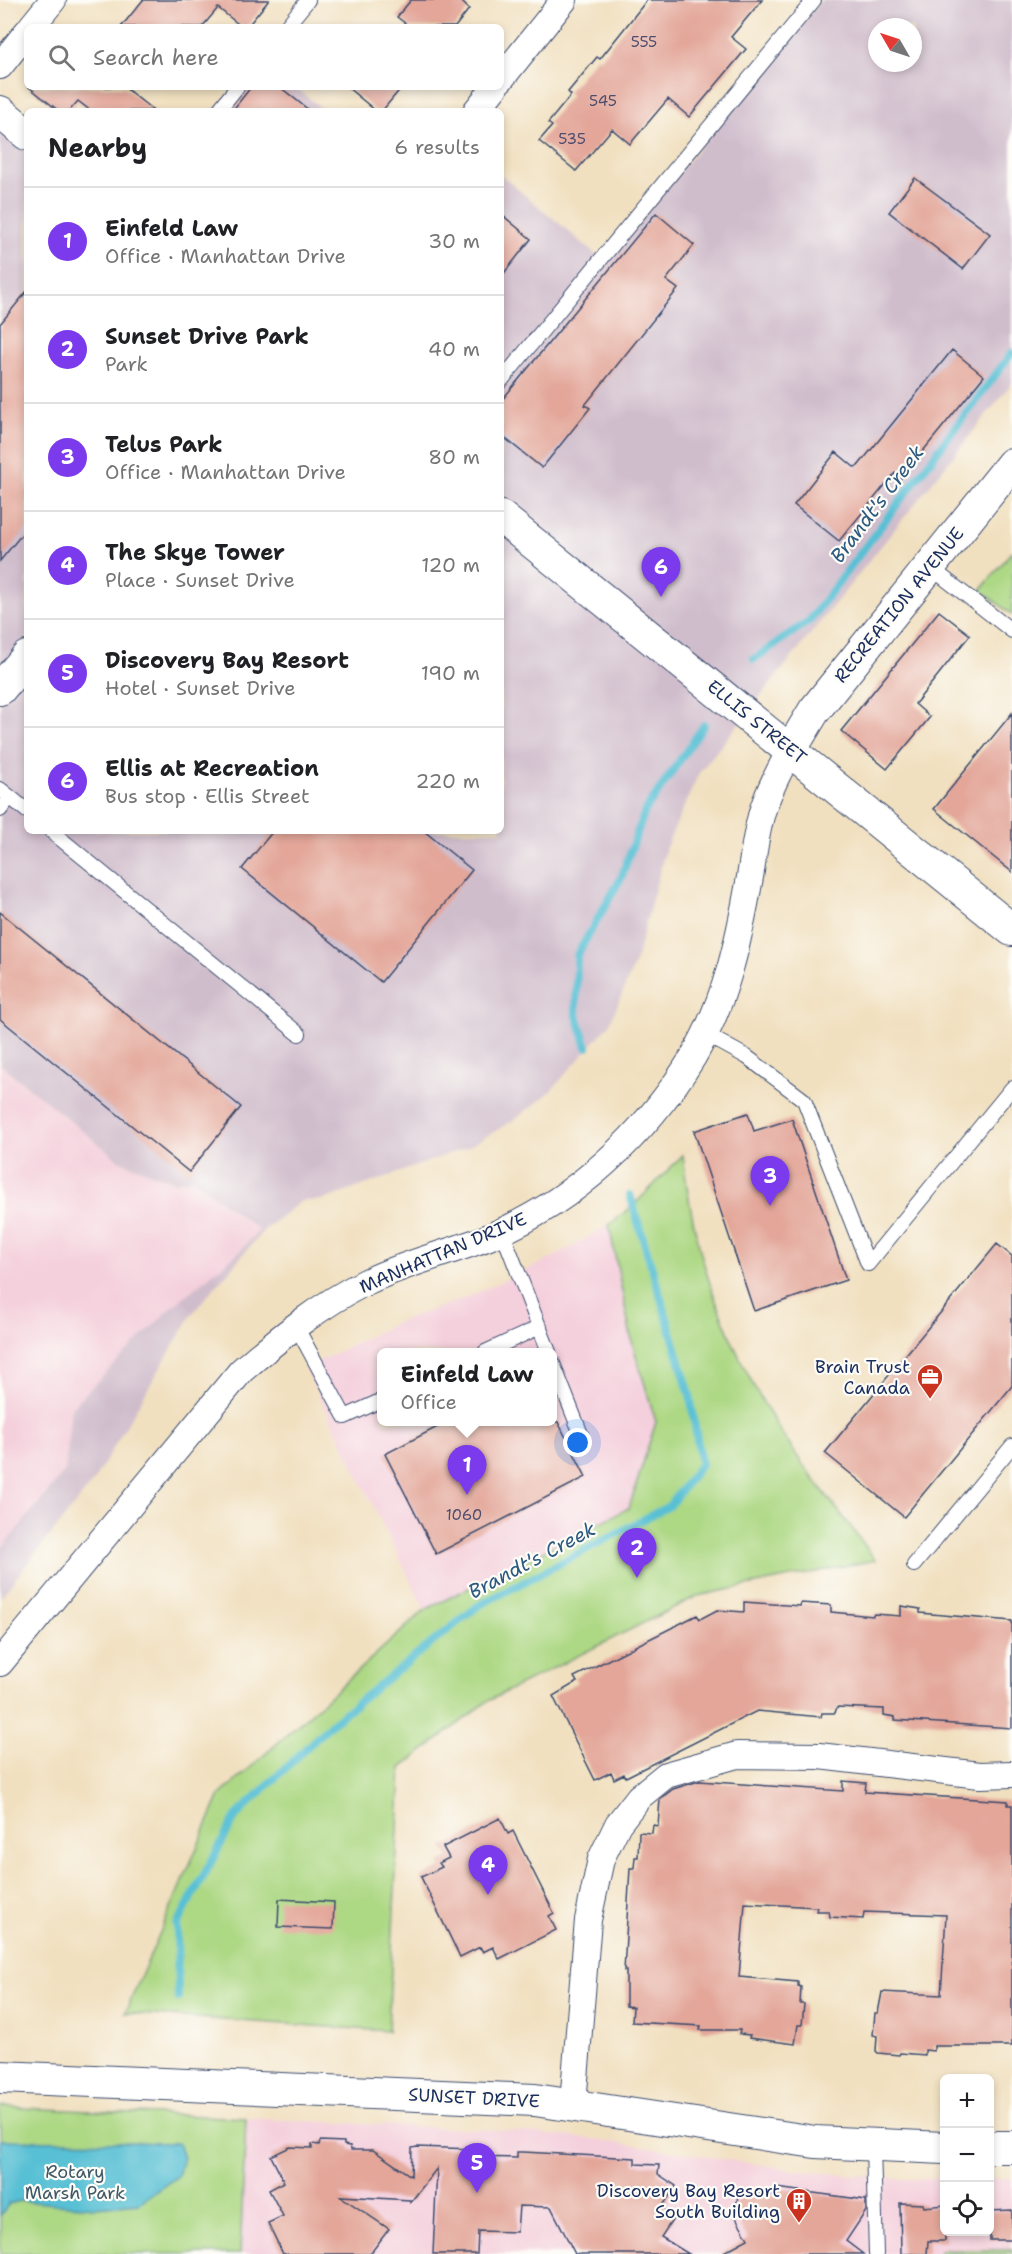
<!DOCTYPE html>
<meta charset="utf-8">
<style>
body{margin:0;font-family:"Shantell Sans",sans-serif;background:#f2f2f2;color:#202124}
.controls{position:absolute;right:18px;bottom:18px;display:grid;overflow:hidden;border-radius:9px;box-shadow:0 3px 9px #0003}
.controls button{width:54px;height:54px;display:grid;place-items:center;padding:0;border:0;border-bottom:2px solid #e0e0e0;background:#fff;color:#202124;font:30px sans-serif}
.compass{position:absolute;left:868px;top:18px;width:54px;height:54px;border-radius:50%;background:#fff;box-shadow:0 3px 9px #0003;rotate:309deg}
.you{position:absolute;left:578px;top:1443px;width:21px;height:21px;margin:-15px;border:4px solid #fff;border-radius:50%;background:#1a73e8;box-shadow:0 0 0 9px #1a73e833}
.badge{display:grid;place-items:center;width:39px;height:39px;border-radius:50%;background:#7c3aed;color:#fff;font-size:20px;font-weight:700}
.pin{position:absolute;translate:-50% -50px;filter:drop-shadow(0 2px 3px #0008)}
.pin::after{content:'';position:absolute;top:32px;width:21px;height:18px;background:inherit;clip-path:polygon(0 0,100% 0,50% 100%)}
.popup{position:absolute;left:377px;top:1348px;width:180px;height:78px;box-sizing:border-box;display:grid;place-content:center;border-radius:9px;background:#fff;filter:drop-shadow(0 2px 4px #0005);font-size:20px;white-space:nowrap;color:#757577}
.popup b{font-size:22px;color:#202124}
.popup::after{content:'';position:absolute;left:50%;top:100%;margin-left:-12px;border:12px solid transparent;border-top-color:#fff}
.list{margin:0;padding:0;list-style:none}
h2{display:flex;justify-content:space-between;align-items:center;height:78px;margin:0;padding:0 24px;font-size:26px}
h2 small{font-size:20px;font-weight:400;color:#757577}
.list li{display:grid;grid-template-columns:39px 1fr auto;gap:18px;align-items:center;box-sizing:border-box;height:108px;padding:0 24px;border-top:2px solid #e0e0e0}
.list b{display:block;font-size:22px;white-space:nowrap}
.list p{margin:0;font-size:20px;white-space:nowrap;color:#757577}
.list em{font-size:20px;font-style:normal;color:#757577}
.icon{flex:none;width:33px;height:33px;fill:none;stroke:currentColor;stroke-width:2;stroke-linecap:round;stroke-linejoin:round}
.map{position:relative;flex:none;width:1012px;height:2254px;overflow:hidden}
.search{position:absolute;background:#fff;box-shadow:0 3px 9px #0003;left:24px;top:24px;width:480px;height:66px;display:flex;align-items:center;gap:15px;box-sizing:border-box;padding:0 21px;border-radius:9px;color:#757577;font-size:22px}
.panel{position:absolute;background:#fff;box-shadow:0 3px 9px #0003;left:24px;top:108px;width:480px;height:726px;border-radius:9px}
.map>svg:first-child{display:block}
</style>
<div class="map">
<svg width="1012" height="2254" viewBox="0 0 1012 2254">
<rect width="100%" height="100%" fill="#fdfcf7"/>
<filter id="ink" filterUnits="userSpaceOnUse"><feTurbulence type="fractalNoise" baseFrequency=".0167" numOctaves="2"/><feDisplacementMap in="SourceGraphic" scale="12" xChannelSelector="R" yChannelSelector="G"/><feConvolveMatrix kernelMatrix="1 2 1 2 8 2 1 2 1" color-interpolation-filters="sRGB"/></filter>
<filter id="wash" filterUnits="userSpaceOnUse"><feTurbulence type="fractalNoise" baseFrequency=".008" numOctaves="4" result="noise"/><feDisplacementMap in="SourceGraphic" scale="24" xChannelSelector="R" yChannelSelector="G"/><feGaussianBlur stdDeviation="1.35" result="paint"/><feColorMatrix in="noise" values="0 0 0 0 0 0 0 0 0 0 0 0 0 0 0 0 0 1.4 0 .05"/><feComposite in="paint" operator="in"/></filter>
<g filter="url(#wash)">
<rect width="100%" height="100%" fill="#f1e0c0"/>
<path fill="#f4cfdc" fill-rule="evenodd" d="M0,1064L120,1161L175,1182L192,1179L259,1230L240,1251L71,1408L65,1471L0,1550Z
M609,1225L632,1342L656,1422L629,1508L425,1610L305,1368L396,1323L470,1296L554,1257ZM382,1352H552V1422H382Z
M246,2118L511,2131L603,2140L801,2171L901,2179H944V2232H990V2179L1012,2178V2254H240Z"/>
<path fill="#d0bdcc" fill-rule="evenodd" d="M821,0H1012V383L699,773L666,847L636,960L609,1025L548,1094L514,1120L468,1147L324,1200L301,1201L264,1230L192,1314L93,1482L0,1598V1550L65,1471L71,1408L173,1306L240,1251L259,1230L192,1179L175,1182L120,1161L0,1064V112L27,134V831H501V175L605,262ZM877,27H913V63H877Z
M237,87H295L325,111H218Z"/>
<path fill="#add884" stroke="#648471" stroke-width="1.5" d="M1012,551V615L981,590Z
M683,1155C694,1267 736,1370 801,1462C825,1495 852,1526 875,1560L697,1596L488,1701L401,1768L388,2031L125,2013L220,1795L425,1610L629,1508L656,1422L632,1342L609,1225L636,1203Z
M0,2107L246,2118L240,2254H0Z
M939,2250H1012V2254H939Z"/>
<path fill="#58c0d4" stroke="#3a7899" stroke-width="1.5" d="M0,2140L178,2143L183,2157L178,2176L139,2203L95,2207L20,2201L9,2204L0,2216Z"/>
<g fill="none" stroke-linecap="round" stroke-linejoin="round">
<path stroke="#58c0d4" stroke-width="8" d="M754,659L809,621L1012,353
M587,1047L576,1013L577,955L621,878L645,811L704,725
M178,1998L177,1925L236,1816L332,1723L478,1606L669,1506L701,1464L690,1395L630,1195"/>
</g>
<g id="blocks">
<path fill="#e3a699" d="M143,0H269L247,27H242L218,8L202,27H121Z
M411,0H460L469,9L455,27H410L397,17Z
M647,0H762L731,37L746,49L689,117L668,99L630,144L612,129L576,171L539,141L552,126L548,123L571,95L568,92L597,57L600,59Z
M29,87H124L154,111H91L78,101L69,111H59Z
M251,87H280L310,111H232Z
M347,87H402L382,111H376Z
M915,178L990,234L963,269L889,212Z
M656,213L694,245L666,280L678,289L585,405L590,408L542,468L501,435V401Z
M501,214L531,239L501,277Z
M27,291V528L0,561V324Z
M952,350L984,376L901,478L895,473L839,541L794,505L836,452L854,467L858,466Z
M939,611L970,635L915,704L930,717L887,769L841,731Z
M1012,713V872L934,809Z
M273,831H424L472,870L381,982L242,869Z
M0,912L241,1107L189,1172L0,1019Z
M748,1113L754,1131L792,1119L846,1280L754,1311L694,1131Z
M997,1244L1012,1256V1386L904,1517L825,1453Z
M447,1422H558L586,1477L436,1554L385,1454Z
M744,1602L800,1606L801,1603L831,1605V1612L873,1616L874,1614L901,1616V1606L920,1609V1613L1012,1621V1728L895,1720V1717L884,1715V1709L837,1707L835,1713H822L821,1717L757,1711L626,1777L624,1774L614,1779L611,1772L595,1780L553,1696L577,1682L574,1677L697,1615L700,1619L717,1610L744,1612Z
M699,1781L843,1791V1781L866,1783L865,1792L1008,1801V1805H1012V2046H934V2051L925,2050V2055L900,2053L899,2055L878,2053L876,2051L877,2036L873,2035L875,2013H878L882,1992L941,1995L946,1915L864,1912L863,1919L830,1917L829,1911H816L817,1907L745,1903L739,1977L798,1982V1986L801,1987L800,2004H804L802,2025H798L795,2044L749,2038L750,2035L739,2034L740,2030H700L701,2026L632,2022L633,2007L626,2006V1971H624L630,1868H634L635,1857H638L639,1832L652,1833L653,1825L658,1826L660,1799L673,1789Z
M500,1818L508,1834L513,1831L554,1913L549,1916L556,1930L499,1959L493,1947L483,1952L480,1947L460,1957L421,1877L442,1867L439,1863L449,1858L443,1847Z
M279,1899L334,1902L333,1929L278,1927Z
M320,2141L344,2142V2145L350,2146L351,2150H373L411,2176L412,2148L417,2147L473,2149L477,2151V2157L517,2158V2152H523L635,2158V2164L659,2165L658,2174L676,2186L662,2207L675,2216L661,2237L689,2254H575L551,2207L519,2206L517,2232L478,2231L477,2254H433L437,2168L410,2203V2200L340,2196L389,2229L370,2254H283L268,2223L283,2216L269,2190L284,2182L271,2156L290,2147L312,2148V2144L319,2145Z
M776,2188L866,2200V2211L846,2241L863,2254H720L748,2239L734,2214L739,2192L775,2195Z
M900,2203L923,2204L924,2207L945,2205V2241H928L927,2254H901Z
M1012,2210V2240H990V2211Z"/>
</g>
</g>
<g filter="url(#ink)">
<use href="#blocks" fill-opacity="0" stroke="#3b4a6d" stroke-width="1.5"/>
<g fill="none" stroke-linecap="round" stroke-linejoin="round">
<g stroke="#3b4a6d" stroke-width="16">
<path id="service" d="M286,27L308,0
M218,111L237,87
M501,381L814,0
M930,567L1012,631
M0,789L10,797L0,810
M10,797L27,811
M51,831L299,1034
M705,1034L747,1057L804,1100L868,1264L1012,1088
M502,1231L549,1352
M296,1326L345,1417L382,1400
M485,1352L540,1327
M552,1361L581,1434
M914,1565L1012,1446
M873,2146L876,2254"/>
</g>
<g stroke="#3b4a6d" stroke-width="28">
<path id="minor" d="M31,27L53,0
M0,66L27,32
M501,79L564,0
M476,111L495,87
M0,1663L241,1371C280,1337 320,1305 366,1282C405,1263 449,1253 489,1237C574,1202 646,1134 693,1057C726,1001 739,940 750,877C754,853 756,829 764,806C771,786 781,767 791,749
M573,2104L588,1920L601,1859L618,1824L639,1797L666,1775L737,1755L819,1756L980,1775L1012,1774"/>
</g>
<g stroke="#3b4a6d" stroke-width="34">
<path id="tertiary" d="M0,112L27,134
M501,517L1012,930
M0,689L27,657
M791,749L814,711L1012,464
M0,2077L535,2100L815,2142L944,2148
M990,2147H1012"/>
</g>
<use href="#service" stroke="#fff" stroke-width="14"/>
<use href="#minor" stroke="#fff" stroke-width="26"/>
<use href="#tertiary" stroke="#fff" stroke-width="32"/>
</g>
</g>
<defs>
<g id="office-pin" transform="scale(1.35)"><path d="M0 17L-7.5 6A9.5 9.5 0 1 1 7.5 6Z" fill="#c8321e" stroke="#fdfcf7"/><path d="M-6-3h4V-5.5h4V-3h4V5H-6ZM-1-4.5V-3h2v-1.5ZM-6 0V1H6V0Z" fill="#fff"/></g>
<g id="building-pin" transform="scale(1.35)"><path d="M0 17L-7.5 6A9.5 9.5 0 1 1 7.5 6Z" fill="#c8321e" stroke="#fdfcf7"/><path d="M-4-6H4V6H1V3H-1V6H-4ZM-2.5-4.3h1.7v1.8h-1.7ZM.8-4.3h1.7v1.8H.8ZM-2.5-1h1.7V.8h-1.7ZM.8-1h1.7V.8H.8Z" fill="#fff"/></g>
</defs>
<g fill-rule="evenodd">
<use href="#office-pin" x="930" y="1377"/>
<use href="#building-pin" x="799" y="2201"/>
</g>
<g text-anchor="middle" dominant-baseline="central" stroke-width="4.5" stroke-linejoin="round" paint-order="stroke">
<g font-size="15" fill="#4d4d6d">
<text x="644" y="42">555</text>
<text x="603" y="101">545</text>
<text x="572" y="139">535</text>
<text x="464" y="1515">1060</text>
</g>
<g font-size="18" fill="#1b2f5e" stroke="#fdfcf7">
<text transform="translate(899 605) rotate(-51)">RECREATION AVENUE</text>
<text transform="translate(757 722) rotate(39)">ELLIS STREET</text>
<text transform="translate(443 1253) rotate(-23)">MANHATTAN DRIVE</text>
<text transform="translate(474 2098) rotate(3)">SUNSET DRIVE</text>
</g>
<g font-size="18" fill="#1b2f5e" stroke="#fdfcf7" text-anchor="end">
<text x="910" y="1367">Brain Trust<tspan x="910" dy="21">Canada</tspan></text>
<text x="780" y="2191">Discovery Bay Resort<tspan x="780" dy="21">South Building</tspan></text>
</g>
<g font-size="18" fill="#405968" stroke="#fdfcf7">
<text x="75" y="2172">Rotary<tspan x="75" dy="21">Marsh Park</tspan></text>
</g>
<g font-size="20" font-style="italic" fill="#2d5a81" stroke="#fdfcf7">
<text transform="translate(877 504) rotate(-53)">Brandt's Creek</text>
<text transform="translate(532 1560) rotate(-28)">Brandt's Creek</text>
</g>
</g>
</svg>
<div class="controls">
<button>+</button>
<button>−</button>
<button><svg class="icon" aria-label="locate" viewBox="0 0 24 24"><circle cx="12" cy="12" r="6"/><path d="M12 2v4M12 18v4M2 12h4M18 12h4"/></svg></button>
</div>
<svg class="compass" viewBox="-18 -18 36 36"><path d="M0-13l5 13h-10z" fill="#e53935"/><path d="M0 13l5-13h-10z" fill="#757577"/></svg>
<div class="you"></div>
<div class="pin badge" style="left:467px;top:1495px">1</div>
<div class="popup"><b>Einfeld Law</b>Office</div>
<div class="pin badge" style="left:637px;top:1578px">2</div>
<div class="pin badge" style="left:770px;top:1206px">3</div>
<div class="pin badge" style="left:488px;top:1895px">4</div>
<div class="pin badge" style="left:477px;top:2193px">5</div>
<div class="pin badge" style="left:661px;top:597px">6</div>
<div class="search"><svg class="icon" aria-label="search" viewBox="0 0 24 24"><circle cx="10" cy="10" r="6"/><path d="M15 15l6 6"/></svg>Search here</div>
<section class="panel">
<h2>Nearby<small>6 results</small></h2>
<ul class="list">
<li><span class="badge">1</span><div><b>Einfeld Law</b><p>Office · Manhattan Drive</p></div><em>30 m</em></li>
<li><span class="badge">2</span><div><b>Sunset Drive Park</b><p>Park</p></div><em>40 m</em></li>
<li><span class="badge">3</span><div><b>Telus Park</b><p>Office · Manhattan Drive</p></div><em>80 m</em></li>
<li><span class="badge">4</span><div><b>The Skye Tower</b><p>Place · Sunset Drive</p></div><em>120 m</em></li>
<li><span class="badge">5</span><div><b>Discovery Bay Resort</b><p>Hotel · Sunset Drive</p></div><em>190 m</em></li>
<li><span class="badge">6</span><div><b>Ellis at Recreation</b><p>Bus stop · Ellis Street</p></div><em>220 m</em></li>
</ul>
</section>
</div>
